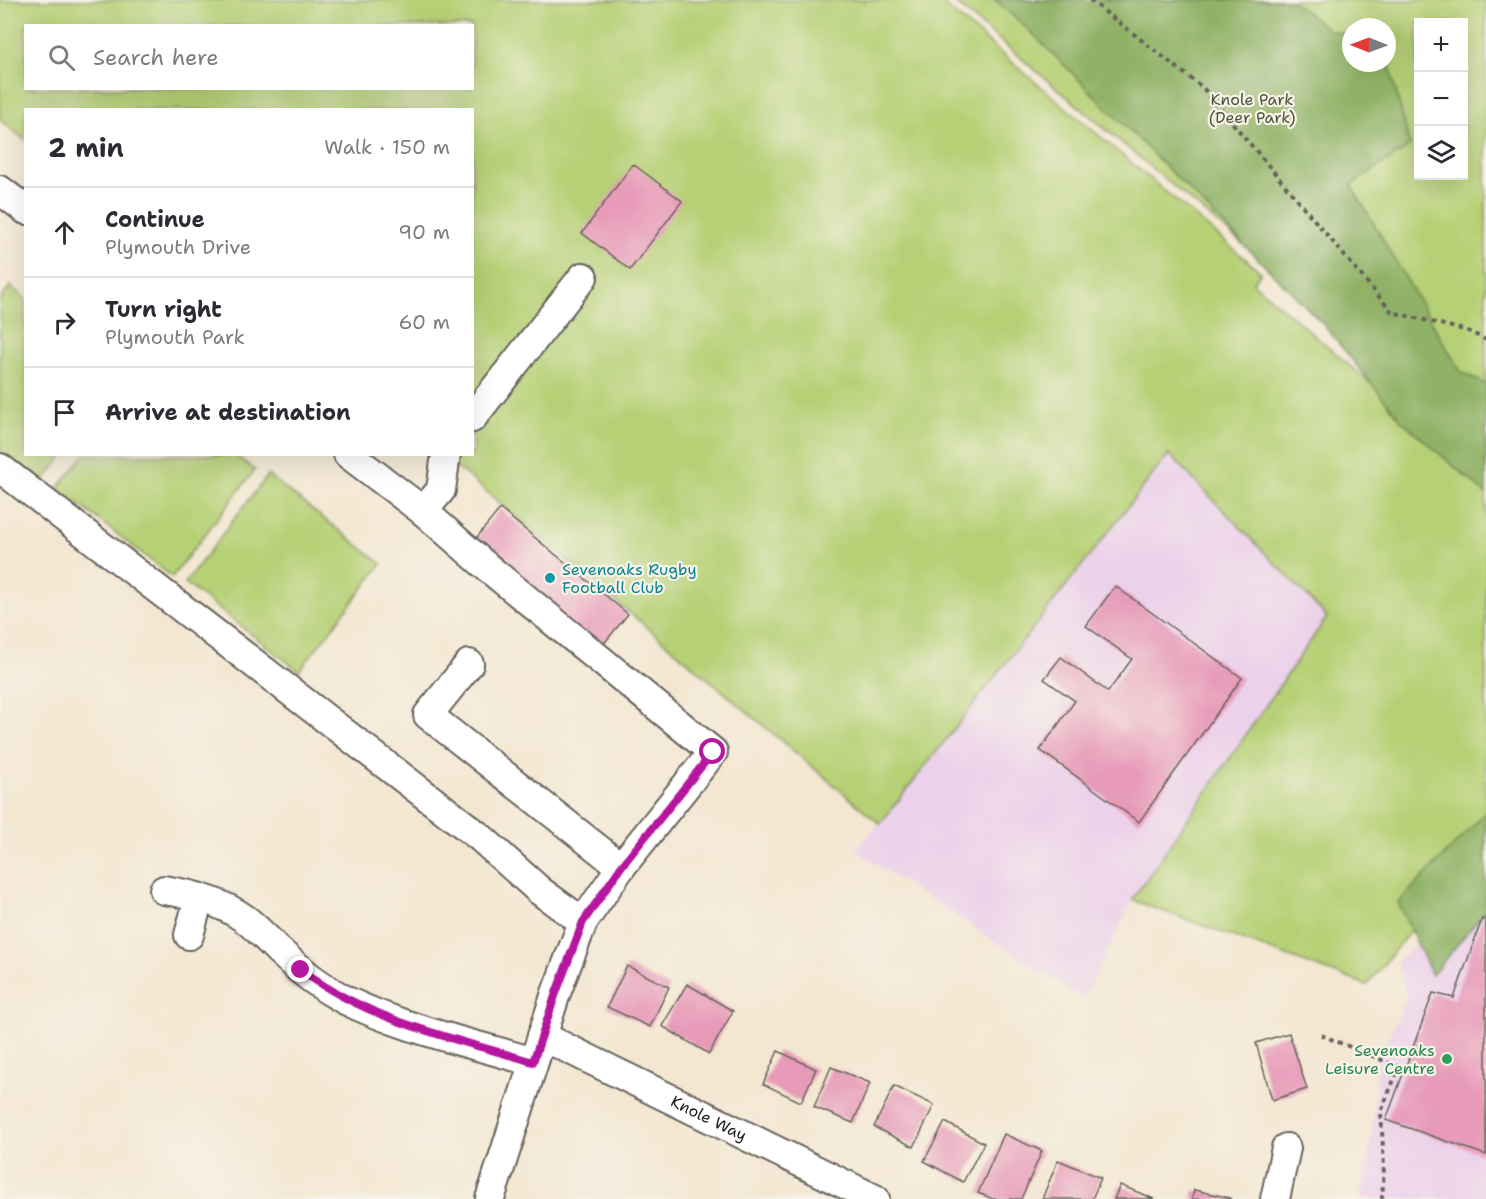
<!DOCTYPE html>
<meta charset="utf-8">
<style>
body{margin:0;font-family:"Shantell Sans",sans-serif;background:#f2f2f3;color:#2b2b33}
.controls{position:absolute;right:18px;top:18px;display:grid;overflow:hidden;border-radius:0px;box-shadow:0 6px 24px #0002}
.controls button{width:54px;height:54px;display:grid;place-items:center;padding:0;border:0;border-bottom:2px solid #e1e1e2;background:#fff;color:#2b2b33;font:30px sans-serif}
.compass{position:absolute;left:1342px;top:18px;width:54px;height:54px;border-radius:50%;background:#fff;box-shadow:0 6px 24px #0002;rotate:271deg}
.stop{position:absolute;width:18px;height:18px;margin:-14px;border:4px solid #b5179e;border-radius:50%;background:#fff}
.stop.end{background:#b5179e;border-color:#fff;box-shadow:0 2px 6px #0008}
.list{margin:0;padding:0;list-style:none}
h2{display:flex;justify-content:space-between;align-items:center;height:78px;margin:0;padding:0 24px;font-size:26px}
h2 small{font-size:20px;font-weight:400;color:#7c7c81}
.list li{display:grid;grid-template-columns:39px 1fr auto;gap:18px;align-items:center;box-sizing:border-box;height:90px;padding:0 24px;border-top:2px solid #e1e1e2}
.list b{display:block;font-size:22px;white-space:nowrap}
.list p{margin:0;font-size:20px;white-space:nowrap;color:#7c7c81}
.list em{font-size:20px;font-style:normal;color:#7c7c81}
.icon{flex:none;width:33px;height:33px;fill:none;stroke:currentColor;stroke-width:2;stroke-linecap:round;stroke-linejoin:round}
.map{position:relative;flex:none;width:1486px;height:1199px;overflow:hidden}
.search{position:absolute;background:#fff;box-shadow:0 6px 24px #0002;left:24px;top:24px;width:450px;height:66px;display:flex;align-items:center;gap:15px;box-sizing:border-box;padding:0 21px;border-radius:0px;color:#7c7c81;font-size:22px}
.panel{position:absolute;background:#fff;box-shadow:0 6px 24px #0002;left:24px;top:108px;width:450px;height:348px;border-radius:0px}
.map>svg:first-child{display:block}
</style>
<div class="map">
<svg width="1486" height="1199" viewBox="0 0 1486 1199">
<rect width="100%" height="100%" fill="#f7f3e8"/>
<filter id="ink" filterUnits="userSpaceOnUse"><feTurbulence type="fractalNoise" baseFrequency=".0167" numOctaves="2"/><feDisplacementMap in="SourceGraphic" scale="12" xChannelSelector="R" yChannelSelector="G"/><feConvolveMatrix kernelMatrix="1 2 1 2 8 2 1 2 1" color-interpolation-filters="sRGB"/></filter>
<filter id="wash" filterUnits="userSpaceOnUse"><feTurbulence type="fractalNoise" baseFrequency=".008" numOctaves="4" result="noise"/><feDisplacementMap in="SourceGraphic" scale="24" xChannelSelector="R" yChannelSelector="G"/><feGaussianBlur stdDeviation="1.35" result="paint"/><feColorMatrix in="noise" values="0 0 0 0 0 0 0 0 0 0 0 0 0 0 0 0 0 1.4 0 .05"/><feComposite in="paint" operator="in"/></filter>
<g filter="url(#wash)">
<rect width="100%" height="100%" fill="#f3e7d1"/>
<path fill="#ecd1ea" d="M1268,296L1486,836L1367,985L1133,900L1083,999L855,850L878,825L1166,454Z
M1486,887V1199H1361L1372,1131L1378,1059L1407,998L1397,961Z"/>
<path fill="#b6d075" stroke="#697648" stroke-width="1.5" fill-rule="evenodd" d="M0,0H938L1261,272L1253,283L1486,482V836L1367,985L1132,900L1327,617L1169,454L880,824L469,477L439,455L472,454V110H26L25,140L0,120ZM26,26H472V88H26Z
M952,0H1486V449ZM1418,22H1464V176H1418ZM1351,27H1387V63H1351Z
M10,286L25,298L26,454L64,455L42,483L0,450V300Z
M84,455H235L255,470L172,577L58,488Z
M268,475L382,564L299,671L185,583Z"/>
<path fill="#90b266" stroke="#566741" stroke-width="1.5" d="M995,0H1291L1330,31L1351,34V63H1387V55L1410,146L1351,185L1461,372L1486,384V494L1401,420L1322,323L1032,33Z
M1486,812V910L1432,975L1398,903Z"/>
<g id="blocks">
<path fill="#e79bb9" d="M633,164L682,201L630,270L582,233Z
M500,509L628,614L601,647L473,542Z
M1115,586L1242,678L1139,822L1040,750L1075,701L1044,679L1061,657L1108,692L1132,659L1086,626Z
M1482,919L1486,920V1155L1386,1120L1433,993L1454,998Z
M627,966L669,987L650,1027L607,1007Z
M687,984L733,1011L709,1054L662,1026Z
M1289,1033L1307,1089L1272,1100L1256,1043Z
M778,1051L816,1069L801,1102L763,1084Z
M831,1067L870,1083L853,1123L814,1107Z
M894,1086L934,1105L914,1147L874,1127Z
M945,1122L984,1143L963,1182L924,1161Z
M1004,1134L1042,1151L1021,1199H993L978,1193Z
M1058,1160L1101,1178L1092,1199H1042Z
M1120,1185L1154,1199H1114Z
M1194,1190L1231,1198V1199H1192Z"/>
</g>
</g>
<g filter="url(#ink)">
<use href="#blocks" fill-opacity="0" stroke="#67635b" stroke-width="1.5"/>
<g fill="none" stroke-linecap="round" stroke-linejoin="round">
<g stroke="#67635b" stroke-width="32">
<g id="minor">
<path d="M0,190L26,210"/>
<path d="M472,418L583,277"/>
<path d="M348,454L423,511L487,567L713,752L621,867L583,922L556,993L490,1199"/>
<path d="M0,468L481,838L540,891L583,922"/>
<path d="M423,511L441,490L446,454"/>
<path d="M469,664L428,715L621,867"/>
<path d="M164,890C192,894 222,902 245,919C257,928 268,940 279,951C299,970 321,987 345,1000C404,1029 471,1043 533,1062"/>
<path d="M189,935L199,898"/>
<path id="s1" d="M542,1036L875,1199"/>
<path d="M1275,1199L1286,1148"/>
</g>
</g>
<path stroke="#67635b" stroke-width="4" stroke-dasharray="4.5 4.5" stroke-linecap="butt" d="M1090,0L1203,88L1392,312L1468,331L1486,340
M1321,1035L1399,1067L1381,1112L1384,1167L1382,1199"/>
<use href="#minor" stroke="#fff" stroke-width="28"/>
</g>
</g>
<g fill="none" stroke-linecap="round" stroke-linejoin="round" filter="url(#ink)">
<path stroke="#b5179e" stroke-width="8" d="M301,970C368,1021 454,1038 533,1062L556,993L583,922L621,867L713,752"/>
</g>
<circle fill="#0f9aa8" stroke="#f7f3e8" stroke-width="2" cx="550" cy="578" r="6"/>
<circle fill="#2e9e5b" stroke="#f7f3e8" stroke-width="2" cx="1447" cy="1059" r="6"/>
<g text-anchor="middle" dominant-baseline="central" stroke-width="4.5" stroke-linejoin="round" paint-order="stroke">
<g font-size="16" fill="#4a5237" stroke="#f7f3e8">
<text x="1252" y="99">Knole Park<tspan x="1252" dy="18">(Deer Park)</tspan></text>
</g>
<g font-size="16" fill="#0d838f" stroke="#f7f3e8" text-anchor="start">
<text x="562" y="569">Sevenoaks Rugby<tspan x="562" dy="18">Football Club</tspan></text>
</g>
<g font-size="16" fill="#27864d" stroke="#f7f3e8" text-anchor="end">
<text x="1435" y="1050">Sevenoaks<tspan x="1435" dy="18">Leisure Centre</tspan></text>
</g>
<g font-size="16" fill="#1c1c1c" stroke="#f7f3e8">
<text stroke="none"><textPath href="#s1" startOffset="186">Knole Way</textPath></text>
</g>
</g>
</svg>
<div class="controls">
<button>+</button>
<button>−</button>
<button><svg class="icon" aria-label="layers" viewBox="0 0 24 24"><path d="M12 4l9 5-9 5-9-5zM3 14l9 5 9-5"/></svg></button>
</div>
<svg class="compass" viewBox="-18 -18 36 36"><path d="M0-13l5 13h-10z" fill="#e53935"/><path d="M0 13l5-13h-10z" fill="#7c7c81"/></svg>
<div class="stop" style="left:713px;top:752px"></div>
<div class="stop end" style="left:301px;top:970px"></div>
<div class="search"><svg class="icon" aria-label="search" viewBox="0 0 24 24"><circle cx="10" cy="10" r="6"/><path d="M15 15l6 6"/></svg>Search here</div>
<section class="panel">
<h2>2 min<small>Walk · 150 m</small></h2>
<ul class="list">
<li><svg class="icon" aria-label="ahead" viewBox="0 0 24 24"><path d="M12 20V5M6 11l6-6 6 6"/></svg><div><b>Continue</b><p>Plymouth Drive</p></div><em>90 m</em></li>
<li><svg class="icon" aria-label="right" viewBox="0 0 24 24"><path d="M7 20v-9h11M14 6l5 5-5 5"/></svg><div><b>Turn right</b><p>Plymouth Park</p></div><em>60 m</em></li>
<li><svg class="icon" aria-label="arrive" viewBox="0 0 24 24"><path d="M6 21V4h12l-3 4 3 4H6"/></svg><div><b>Arrive at destination</b></div></li>
</ul>
</section>
</div>
